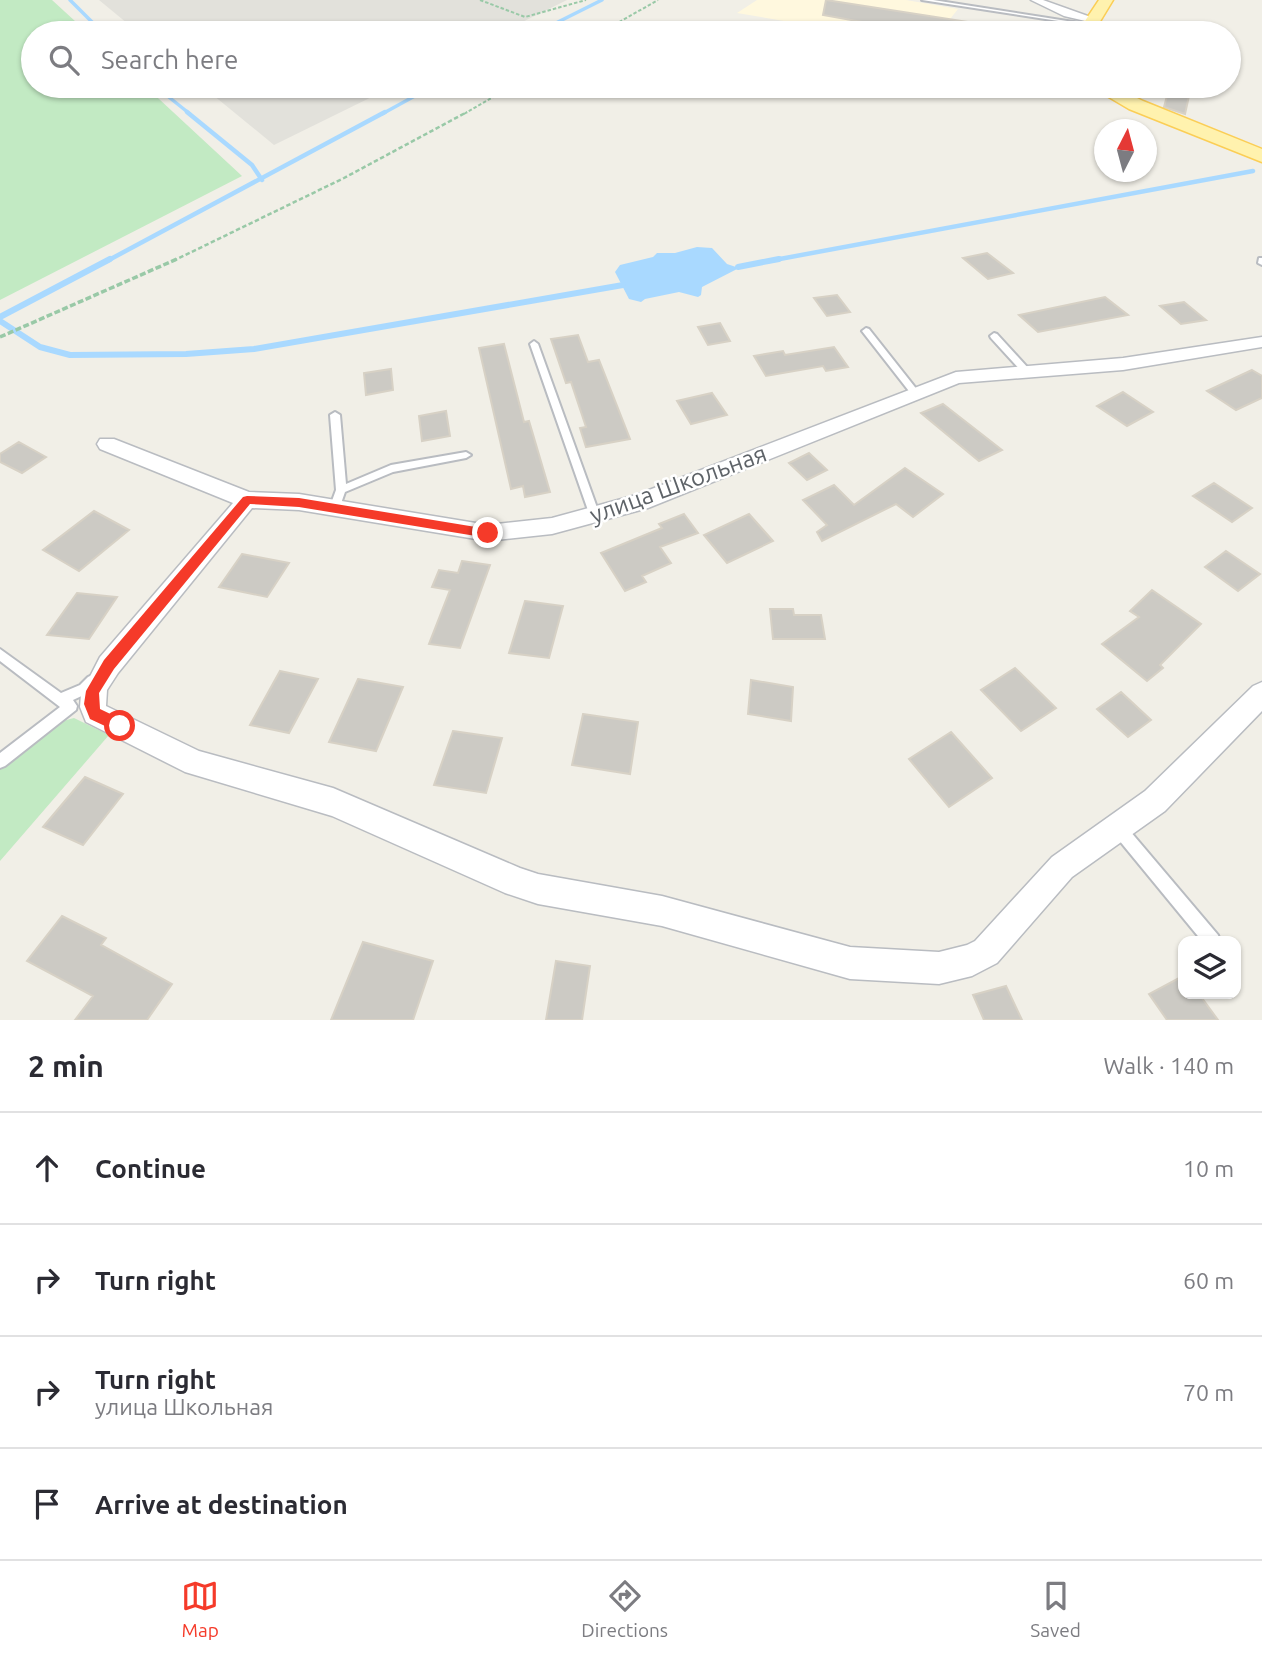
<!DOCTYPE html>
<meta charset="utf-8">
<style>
body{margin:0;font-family:Ubuntu,sans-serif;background:#f7f7f7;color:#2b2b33}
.controls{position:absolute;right:21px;bottom:21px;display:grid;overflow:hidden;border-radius:14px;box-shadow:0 2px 5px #0004}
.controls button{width:63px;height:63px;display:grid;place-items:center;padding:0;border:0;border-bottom:2px solid #e1e1e2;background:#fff;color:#2b2b33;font:35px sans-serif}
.compass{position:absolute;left:1094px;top:119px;width:63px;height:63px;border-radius:50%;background:#fff;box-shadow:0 2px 5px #0004;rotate:6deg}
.stop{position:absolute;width:21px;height:21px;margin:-16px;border:5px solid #f53a29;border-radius:50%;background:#fff}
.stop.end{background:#f53a29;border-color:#fff;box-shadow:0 2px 7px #0008}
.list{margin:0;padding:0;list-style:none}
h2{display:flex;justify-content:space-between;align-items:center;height:91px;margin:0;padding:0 28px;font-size:30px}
h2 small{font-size:23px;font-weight:400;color:#7c7c81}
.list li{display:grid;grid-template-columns:46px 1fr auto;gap:21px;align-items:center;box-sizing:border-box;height:112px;padding:0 28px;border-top:2px solid #e1e1e2}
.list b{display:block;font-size:26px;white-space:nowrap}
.list p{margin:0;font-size:23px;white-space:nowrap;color:#7c7c81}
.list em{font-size:23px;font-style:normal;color:#7c7c81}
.icon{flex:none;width:38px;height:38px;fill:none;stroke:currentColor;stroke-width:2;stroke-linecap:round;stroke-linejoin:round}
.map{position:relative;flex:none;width:1262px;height:1020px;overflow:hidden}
.search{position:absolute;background:#fff;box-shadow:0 2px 5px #0004;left:21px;right:21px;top:21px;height:77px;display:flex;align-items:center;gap:18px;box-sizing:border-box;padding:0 24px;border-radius:38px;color:#7c7c81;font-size:26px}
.sheet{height:539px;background:#fff}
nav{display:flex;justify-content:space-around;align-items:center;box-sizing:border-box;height:98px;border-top:2px solid #e1e1e2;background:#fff;font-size:19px;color:#7c7c81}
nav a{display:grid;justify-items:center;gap:4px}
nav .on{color:#f53a29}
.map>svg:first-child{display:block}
</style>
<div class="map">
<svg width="1262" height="1020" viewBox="0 0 1262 1020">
<rect width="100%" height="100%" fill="#f1efe7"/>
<path fill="#fff8de" d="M757,0H906L958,9L939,33H854L737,13Z"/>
<path fill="#e2e1db" d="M99,0H567L500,33H139Z
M202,86H394L274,145Z"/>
<path fill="#c2eac3" d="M0,0H52L88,33H33V86H145L242,176L0,300Z
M74,718L109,735L0,861V768C22,750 46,724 74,718Z"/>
<path fill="#a9d9ff" d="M697,247L712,248L727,264L739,268L702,287L701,295L698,297L679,292L645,299L641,302L629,299L615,272L620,265L653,257L657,253H675Z"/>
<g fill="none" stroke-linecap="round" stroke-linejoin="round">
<path stroke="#a9d9ff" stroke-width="3.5" d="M70,0L103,33
M536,33L602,0
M155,86L190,114
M382,114L433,86"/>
<path stroke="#a9d9ff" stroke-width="4.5" d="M187,112L252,165L262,180
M107,261L385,112
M769,261L1253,171"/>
<path stroke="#a9d9ff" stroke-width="6" d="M738,267L779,259
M0,317L110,259
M0,321L40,347L70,355L186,354L254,349L623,285"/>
</g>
<path fill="#cccac4" stroke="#d7d1c5" stroke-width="2" d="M826,0L975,23V33H924L823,15Z
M1168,92L1189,96L1185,114L1164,107Z
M987,253L1013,273L988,279L963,258Z
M837,295L850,312L827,316L814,298Z
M1105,297L1128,315L1038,332L1019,315Z
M1184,302L1206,320L1181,324L1160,306Z
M720,323L730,341L708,345L698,327Z
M578,335L588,362L599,360L630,439L586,447L580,428L586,427L571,382L566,383L551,339Z
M504,344L524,422L529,421L550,492L525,497L523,486L511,489L479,348Z
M834,347L848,367L826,371L823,366L766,376L754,356L783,351L785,355Z
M391,369L393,390L366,395L364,373Z
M1252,370L1262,376V398L1236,410L1207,391Z
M1123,392L1153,412L1127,426L1097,406Z
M712,393L727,415L691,424L677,401Z
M943,404L1002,450L979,461L921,413Z
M446,411L450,436L422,441L419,416Z
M19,442L46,457L22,473L0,462V454Z
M809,453L827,470L807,480L789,463Z
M905,468L943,494L913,517L896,504L822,541L817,532L827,525L803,500L834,485L854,505Z
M1214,483L1252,508L1232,522L1193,496Z
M94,511L129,530L79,571L43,550Z
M684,514L698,533L660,547L671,563L642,576L646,582L625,591L601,553L662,528L659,524Z
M749,514L773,541L727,563L704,535Z
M1226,551L1260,574L1238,591L1205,567Z
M242,554L289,563L267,597L219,587Z
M462,561L490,565L460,648L429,644L450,590L432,587L439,570L458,573Z
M1152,590L1201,624L1160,665L1163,668L1147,681L1102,644L1139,617L1130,611Z
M77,593L117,597L89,639L47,635Z
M525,601L563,606L549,658L509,653Z
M770,609H793L794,615H821L825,639H773Z
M1015,668L1056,708L1021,731L981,690Z
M280,671L318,679L289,733L250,725Z
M358,679L403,687L376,751L329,742Z
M751,680L793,687L791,721L748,714Z
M1121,692L1151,720L1128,737L1097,709Z
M583,714L638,722L630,774L572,765Z
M453,731L502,738L486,793L434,785Z
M951,732L992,778L949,807L909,759Z
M85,777L123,794L83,845L43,827Z
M62,916L106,938L101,945L172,984L147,1020H75L93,996L27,961Z
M363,942L433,961L413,1020H331Z
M556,961L590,966L582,1020H546Z
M1183,976V994H1199L1218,1020H1167L1149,994Z
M1006,986L1022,1020H984L973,995Z"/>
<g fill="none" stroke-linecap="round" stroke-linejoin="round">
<g stroke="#b9bcc1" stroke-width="4">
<path id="lane" d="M922,0H933L1093,25L1091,26Z
M1259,258H1262V265L1258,263Z
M866,328L869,329L918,391L920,393L918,395H912L862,331Z
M994,333L997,334L1029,369V373H1023L991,338L990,336Z
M534,341L538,344L600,516L599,519H591L590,516L530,344Z
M335,412L340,415L346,484L391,465L466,452L471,455L466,458L393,472L345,492L338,512H330L329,509L336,490L330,415Z
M0,649L61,693L80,685L88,677L92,675L96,677L98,681L88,693L73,700L77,706L76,710L5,766L0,768V753L60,707L0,661Z
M1119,822L1124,824L1218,935L1220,941H1202L1114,834L1112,829L1114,824Z"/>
</g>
<g stroke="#b9bcc1" stroke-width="3">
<path id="street" d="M1031,0H1043L1099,20L1094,23L1064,16Z
M1262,337V347L1123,370L959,383L648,508L552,534L488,541L299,510L252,508L118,673L107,690L106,706L199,751L333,788L520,868L538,874L662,896L850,947L939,952L967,945L975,941L1052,857L1145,791L1253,686L1262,682V711L1165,811L1072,877L997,963L972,976L939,984L850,979L662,926L538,904L505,893L332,816L185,772L86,722L80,707L81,694L100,657L233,503L100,449L97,444L100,439H114L249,492L299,494L488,525L552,518L636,495L956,372L1123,358Z"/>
</g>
<g stroke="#fbce56" stroke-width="3">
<path id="primary" d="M1099,0H1113L1093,33H1077Z
M1090,86H1113L1143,101L1262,149V162L1129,109Z"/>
</g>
<path stroke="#99c9a7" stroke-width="2" stroke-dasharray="3.5 2" stroke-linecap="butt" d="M480,0L525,17L586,0
M600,33L658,0
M464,114L512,86"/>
<path stroke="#99c9a7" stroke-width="2.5" stroke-dasharray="4.5 2.5" stroke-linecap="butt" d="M173,261L344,178L467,112"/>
<path stroke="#99c9a7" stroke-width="3.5" stroke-dasharray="6 2.5" stroke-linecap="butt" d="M0,337L177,259"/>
<use href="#lane" fill="#fff" fill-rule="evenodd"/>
<use href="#street" fill="#fff" fill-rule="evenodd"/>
<use href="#primary" fill="#fff2ae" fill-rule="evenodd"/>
</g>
<path fill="#f53a29" d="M247,496L299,498L488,529L494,533L488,538L299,507L250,504L114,669L99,693L100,709L125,721V731L120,733L90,719L84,704L86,691L104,660L243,497Z"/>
<g text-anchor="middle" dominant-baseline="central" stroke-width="5" stroke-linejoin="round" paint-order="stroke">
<g font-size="24" fill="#5e6368" stroke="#fff">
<text transform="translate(678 484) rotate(-20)">улица Школьная</text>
</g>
</g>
</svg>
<div class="controls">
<button><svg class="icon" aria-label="layers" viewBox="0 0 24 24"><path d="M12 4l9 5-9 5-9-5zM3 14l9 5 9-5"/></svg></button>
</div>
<svg class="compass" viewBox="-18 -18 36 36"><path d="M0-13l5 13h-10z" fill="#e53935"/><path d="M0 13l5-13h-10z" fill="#7c7c81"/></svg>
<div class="stop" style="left:120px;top:726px"></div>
<div class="stop end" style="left:488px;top:533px"></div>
<div class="search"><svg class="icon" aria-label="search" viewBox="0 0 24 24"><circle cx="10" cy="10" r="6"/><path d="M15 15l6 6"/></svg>Search here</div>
</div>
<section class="sheet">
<h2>2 min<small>Walk · 140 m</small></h2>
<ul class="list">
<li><svg class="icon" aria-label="ahead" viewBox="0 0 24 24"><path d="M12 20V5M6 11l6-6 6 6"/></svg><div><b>Continue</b></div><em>10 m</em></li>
<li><svg class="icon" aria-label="right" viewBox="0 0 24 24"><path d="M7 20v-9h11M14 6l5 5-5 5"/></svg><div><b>Turn right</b></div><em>60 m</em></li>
<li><svg class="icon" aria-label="right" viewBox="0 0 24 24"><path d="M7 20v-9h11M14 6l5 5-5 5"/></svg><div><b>Turn right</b><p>улица Школьная</p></div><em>70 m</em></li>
<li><svg class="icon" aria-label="arrive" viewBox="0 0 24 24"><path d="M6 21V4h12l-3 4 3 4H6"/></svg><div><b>Arrive at destination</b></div></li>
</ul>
</section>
<nav>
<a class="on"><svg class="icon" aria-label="map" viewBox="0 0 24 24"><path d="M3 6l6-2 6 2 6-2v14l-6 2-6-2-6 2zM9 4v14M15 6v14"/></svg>Map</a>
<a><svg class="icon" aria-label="directions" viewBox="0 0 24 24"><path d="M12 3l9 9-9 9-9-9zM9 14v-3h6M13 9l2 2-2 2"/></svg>Directions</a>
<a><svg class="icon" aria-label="saved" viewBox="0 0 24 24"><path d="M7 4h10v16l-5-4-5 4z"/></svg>Saved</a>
</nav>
